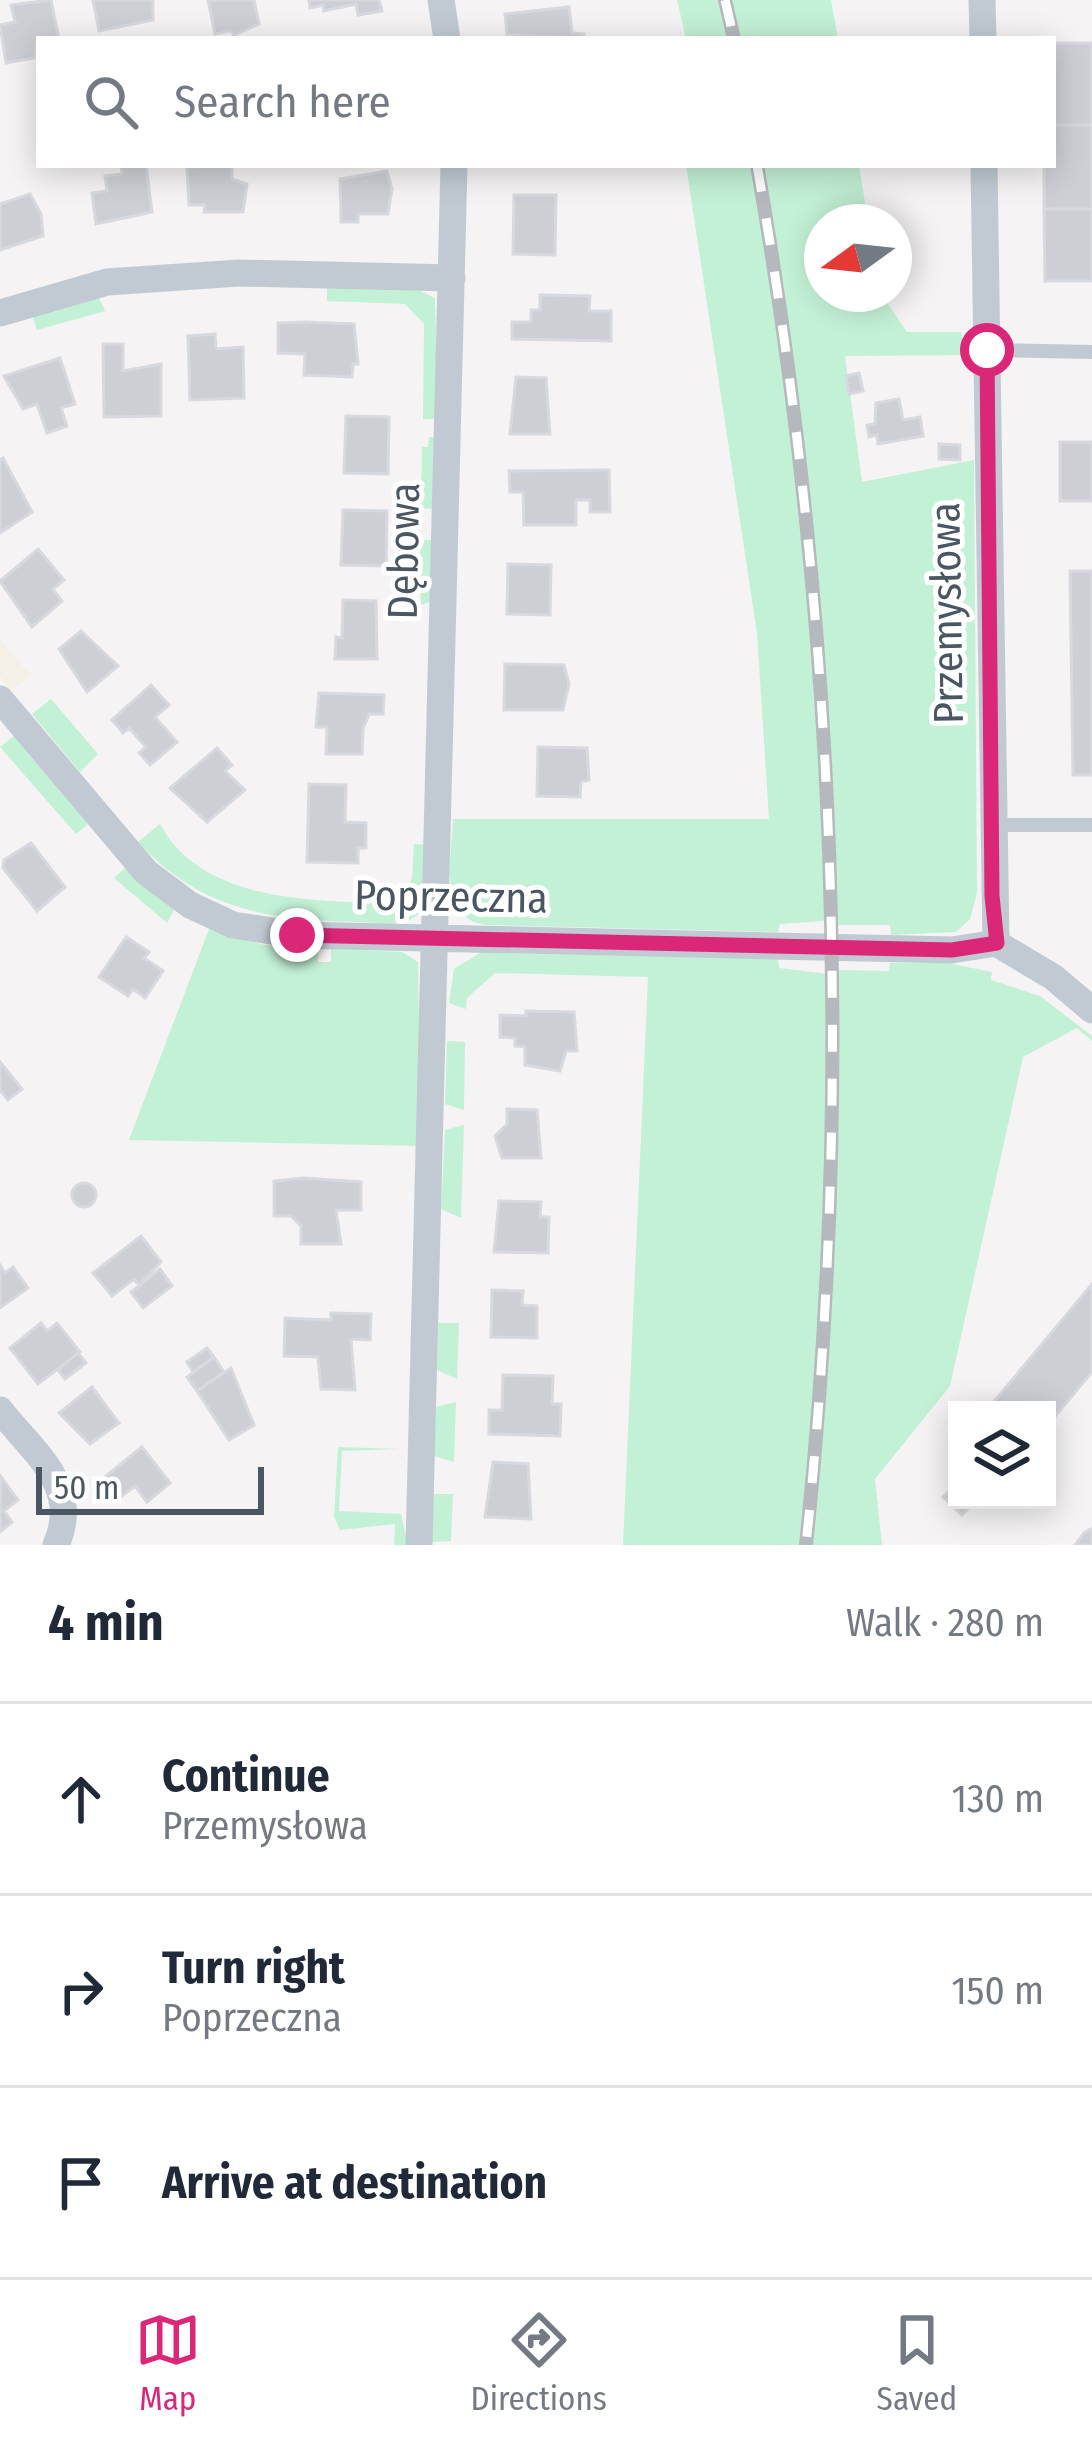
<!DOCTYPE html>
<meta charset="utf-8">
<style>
body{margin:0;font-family:"Fira Sans Condensed",sans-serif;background:#f2f2f3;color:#1f2937}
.controls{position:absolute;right:36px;bottom:36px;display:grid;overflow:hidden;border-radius:0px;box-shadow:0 6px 30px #0003}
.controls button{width:108px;height:108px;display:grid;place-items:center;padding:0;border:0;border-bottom:3px solid #e0e1e3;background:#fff;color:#1f2937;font:60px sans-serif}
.compass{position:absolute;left:804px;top:204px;width:108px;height:108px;border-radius:50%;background:#fff;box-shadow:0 6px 30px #0003;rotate:255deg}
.scale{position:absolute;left:36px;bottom:30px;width:228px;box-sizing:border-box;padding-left:12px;border:6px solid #4a5661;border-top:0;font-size:33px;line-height:42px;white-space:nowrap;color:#4a5661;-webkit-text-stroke:9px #fff;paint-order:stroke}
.stop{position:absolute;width:36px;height:36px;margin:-27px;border:9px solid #db2777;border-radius:50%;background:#fff}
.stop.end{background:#db2777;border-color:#fff;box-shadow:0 3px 12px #0008}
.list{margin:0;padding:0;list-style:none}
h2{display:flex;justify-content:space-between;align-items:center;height:156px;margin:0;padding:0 48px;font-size:51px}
h2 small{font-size:39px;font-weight:400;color:#747a83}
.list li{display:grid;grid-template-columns:78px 1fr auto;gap:36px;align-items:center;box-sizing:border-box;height:192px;padding:0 48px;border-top:3px solid #e0e1e3}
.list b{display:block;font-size:45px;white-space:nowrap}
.list p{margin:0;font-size:39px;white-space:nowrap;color:#747a83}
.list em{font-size:39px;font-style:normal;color:#747a83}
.icon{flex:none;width:66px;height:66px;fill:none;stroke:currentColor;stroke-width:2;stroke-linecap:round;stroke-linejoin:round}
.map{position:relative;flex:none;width:1092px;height:1545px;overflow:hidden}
.search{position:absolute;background:#fff;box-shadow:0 6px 30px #0003;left:36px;right:36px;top:36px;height:132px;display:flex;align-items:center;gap:30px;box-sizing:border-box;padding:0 42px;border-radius:0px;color:#747a83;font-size:45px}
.sheet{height:732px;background:#fff}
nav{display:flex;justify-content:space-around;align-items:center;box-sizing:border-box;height:168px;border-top:3px solid #e0e1e3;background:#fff;font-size:33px;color:#747a83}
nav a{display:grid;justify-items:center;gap:6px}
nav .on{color:#db2777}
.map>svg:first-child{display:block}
</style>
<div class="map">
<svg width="1092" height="1545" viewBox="0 0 1092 1545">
<rect width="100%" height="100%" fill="#f5f3f3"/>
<path fill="#c3f1d5" d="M677,0H831L838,39H686Z
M686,165H859L868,222H822V294H881L907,332H961L965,355L845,356L862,482L974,460L977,893L970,919L956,932L891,935L890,925H837L836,920L780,924L778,932L488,925C436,920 452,857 453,819H769L757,633Z
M327,285L414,288L435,298L438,419H423L424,324L405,304L327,301Z
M99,298L105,311L37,330L32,315Z
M429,437H438L437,509L421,508L422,447H428Z
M420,540H436L435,600L421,605Z
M51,699L98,754L80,772L32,714Z
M14,736L88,824L76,834L0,747Z
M160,824C202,903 316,901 392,903L412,879L414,844L430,845L422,911C405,929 383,923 360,922C271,920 201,911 138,842Z
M125,868L174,910L167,923L114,878Z
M209,929L264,945L318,949V962H331V949L402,952L418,962L421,1146L129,1140Z
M480,953L778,959L779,968L837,975L838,970L889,971L890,963H948L992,972L991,980L1040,996L1092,1036V1041L1077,1028L1023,1057L950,1386L875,1479L882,1545H623L648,977L495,973L467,998L466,1009L449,1003L454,969Z
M447,1041L465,1042L464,1110L445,1104Z
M464,1125L461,1218L441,1209L445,1130Z
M438,1323H459L457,1379L437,1370Z
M456,1402L454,1462L434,1456L435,1407Z
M338,1447L400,1449L342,1451L339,1511L401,1514L408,1545H394L395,1524L340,1530L334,1517Z
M432,1494H453L451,1541L431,1542Z"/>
<path fill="#f5f0e5" d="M0,640L30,675L11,690L0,676Z"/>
<path fill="#cdcfd5" stroke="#d7d9de" stroke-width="3" d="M51,0L59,39H39L34,58L6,63L0,25L15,22L11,5Z
M93,0H153V20L99,31Z
M208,0H254L259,24L234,35L230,31L215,34Z
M309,0H379L382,11L358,15L356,4L324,11L323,5L310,8Z
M569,7L572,33L584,34V39L507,34L505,14Z
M1053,43H1092V125H1053Z
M1053,125H1092V209H1044V165H1053Z
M121,165H146L152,212L96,224L92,193L107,191L105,176L122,174Z
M232,166V179L247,184L243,212H204L205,205H189L187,167Z
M387,171L392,189L388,214H358V222H341L340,179Z
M30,194L41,214L43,236L0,250V204Z
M514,195H556L555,255L513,254Z
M1044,209H1092V281H1045Z
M540,295L590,296L589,311H611V341L512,339V322H531V310H540Z
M305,322L354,324L358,364H353L352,377L304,375L305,354L278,353V323Z
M215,334L216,349L243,347L244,398L190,400L188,336Z
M103,344H123V371L161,364V416L104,417Z
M60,358L75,404L61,408L67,426L47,433L37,404L23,409L4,376Z
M859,373L863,391L849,394L846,376Z
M516,377L546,378L550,434H510Z
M899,399L903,420L920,417L923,436L878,444L877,435L869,437L867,425L875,424L876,403Z
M346,416L389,417L388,474L344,473Z
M1060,442H1092V501H1060Z
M939,444L960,445V460L939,459Z
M3,458L32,512L0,533V460Z
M609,470L610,512H590V500H576V525H524L523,492H510L509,471Z
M343,510L387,511L386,566L341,565Z
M38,549L64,580L53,589L62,601L32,627L0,581Z
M508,564L551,565L550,615L507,614Z
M1070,571H1092V775H1073Z
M343,600L376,601L377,659H335L336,637L342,638Z
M81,631L118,666L87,692L59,649Z
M505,664L564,665L569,684L563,710H504Z
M151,685L169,705L155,717L177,742L150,765L139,753L146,747L129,728L123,733L112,720Z
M319,693L384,695L383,714H369L363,729L362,754H326L327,727H316Z
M538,747L587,748L589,780L581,782L580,797L537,796Z
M217,748L232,765L225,771L245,790L207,822L170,788Z
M309,784L346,785L345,822L366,823V848H358V863L307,862Z
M31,843L65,887L37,911L3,868L4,860Z
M126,937L149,952L144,958L163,971L145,998L133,989L128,996L99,977Z
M526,1011L574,1012L577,1051H566L560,1071L525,1065V1047L515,1046V1038L500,1037V1015L526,1016Z
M0,1062L22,1089L8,1100L0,1090Z
M507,1109L537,1110L541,1158H502L495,1136L507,1124Z
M303,1178L361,1182V1210H336L341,1244H301V1226L291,1216H274V1181Z
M72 1195a12 12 0 1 1 24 0a12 12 0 1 1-24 0Z
M499,1201L541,1202L540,1217H549L548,1253L494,1252Z
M141,1236L161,1262L139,1285L134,1279L112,1296L93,1273Z
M0,1265L5,1273L13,1267L28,1288L0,1308Z
M160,1269L172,1286L143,1308L131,1292Z
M1092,1284V1372L1047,1426V1410H987Z
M492,1290L523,1291L522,1305L537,1306V1338L491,1337Z
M331,1313L371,1314L370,1340L351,1339L355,1390L321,1389L318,1357L284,1356L285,1318L331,1320Z
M41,1323L47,1331L57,1323L80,1352L38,1384L10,1348Z
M207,1348L214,1357L193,1372L187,1362Z
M78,1353L86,1363L65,1379L58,1370Z
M214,1357L224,1372L197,1391L187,1377Z
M231,1368L254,1425L229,1440L197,1391Z
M503,1375L553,1376L552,1404H561L560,1436L489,1434V1410H502Z
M92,1387L119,1423L90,1444L59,1413Z
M142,1447L170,1483L147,1502L135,1486L122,1496L106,1476Z
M493,1462L528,1464L531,1519L485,1517Z
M1,1477L18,1500L4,1511L12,1522L0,1532Z
M957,1483V1500H976L962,1515L943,1497Z
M1092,1528V1545H1075L1084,1533Z"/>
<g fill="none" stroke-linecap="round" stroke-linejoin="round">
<path stroke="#c1cad2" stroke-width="14" d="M987,350L1092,352
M991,825H1092"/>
<path stroke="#c1cad2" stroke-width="27" d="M441,0L447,39
M982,0L983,39
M984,165L996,943
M0,313L107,282L239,273L452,278
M0,699L146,872L190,905L233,925L297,935L952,950L996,943
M996,943L1053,977L1092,1010
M0,1410C34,1453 82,1487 56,1545
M419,1545L454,165"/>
<g stroke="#b5b8bd" stroke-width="14">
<path id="rail" d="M725,0L734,39
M757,165C836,619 854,1087 806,1545"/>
</g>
<use href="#rail" stroke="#fff" stroke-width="9" stroke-dasharray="27" stroke-linecap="butt"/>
</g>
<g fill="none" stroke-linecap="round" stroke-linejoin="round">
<path stroke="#db2777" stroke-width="15" d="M297,935L952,950L997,943L992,896L987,350"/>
</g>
<g text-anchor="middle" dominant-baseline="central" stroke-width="10" stroke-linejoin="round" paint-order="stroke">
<g font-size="42" fill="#4a5661" stroke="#fff">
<text transform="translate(404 551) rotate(-89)">Dębowa</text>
<text transform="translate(947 613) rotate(-91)">Przemysłowa</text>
<text transform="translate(451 897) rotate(1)">Poprzeczna</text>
</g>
</g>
</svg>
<div class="controls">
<button><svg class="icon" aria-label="layers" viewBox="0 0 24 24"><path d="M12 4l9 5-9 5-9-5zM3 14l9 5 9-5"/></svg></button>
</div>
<svg class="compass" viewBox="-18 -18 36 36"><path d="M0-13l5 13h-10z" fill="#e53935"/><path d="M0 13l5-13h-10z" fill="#747a83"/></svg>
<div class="scale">50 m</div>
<div class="stop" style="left:987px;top:350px"></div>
<div class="stop end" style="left:297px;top:935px"></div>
<div class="search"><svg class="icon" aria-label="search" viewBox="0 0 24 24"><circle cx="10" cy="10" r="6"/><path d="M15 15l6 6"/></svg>Search here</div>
</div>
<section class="sheet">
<h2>4 min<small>Walk · 280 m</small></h2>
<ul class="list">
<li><svg class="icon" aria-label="ahead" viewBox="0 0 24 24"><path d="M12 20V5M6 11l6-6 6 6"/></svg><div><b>Continue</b><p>Przemysłowa</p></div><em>130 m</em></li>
<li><svg class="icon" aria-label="right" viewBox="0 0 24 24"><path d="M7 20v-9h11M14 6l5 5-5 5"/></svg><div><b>Turn right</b><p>Poprzeczna</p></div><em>150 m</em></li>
<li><svg class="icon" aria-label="arrive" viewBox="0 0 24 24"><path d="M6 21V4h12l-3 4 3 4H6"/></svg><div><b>Arrive at destination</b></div></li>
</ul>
</section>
<nav>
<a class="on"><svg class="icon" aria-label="map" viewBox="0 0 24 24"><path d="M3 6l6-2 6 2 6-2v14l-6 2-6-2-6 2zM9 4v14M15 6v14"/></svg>Map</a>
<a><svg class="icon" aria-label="directions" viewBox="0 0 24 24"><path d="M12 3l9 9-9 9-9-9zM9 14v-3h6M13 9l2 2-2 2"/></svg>Directions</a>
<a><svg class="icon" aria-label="saved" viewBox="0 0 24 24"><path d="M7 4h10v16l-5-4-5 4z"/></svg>Saved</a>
</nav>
